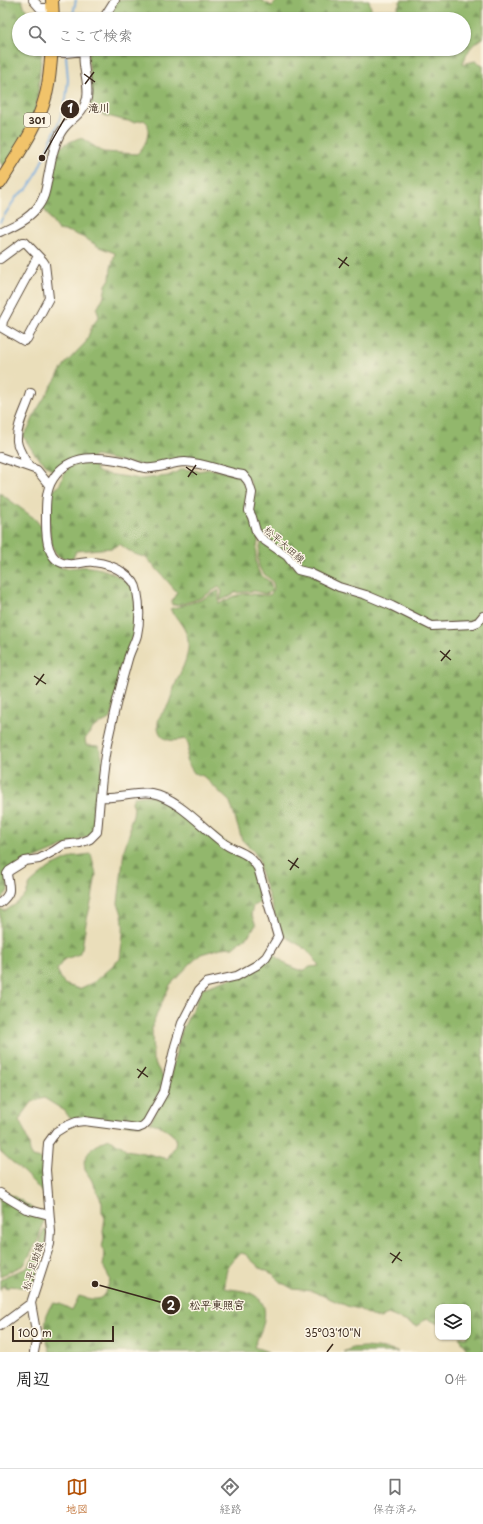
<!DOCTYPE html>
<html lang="ja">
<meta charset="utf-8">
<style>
body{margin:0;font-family:"Playpen Sans","Klee One",sans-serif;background:#f2f2f2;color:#222}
.controls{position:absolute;right:12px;bottom:12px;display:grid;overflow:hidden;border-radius:8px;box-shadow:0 1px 3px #0004}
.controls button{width:36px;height:36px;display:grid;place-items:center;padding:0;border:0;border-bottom:1px solid #e0e0e0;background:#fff;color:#222;font:20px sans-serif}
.scale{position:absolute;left:12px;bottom:10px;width:102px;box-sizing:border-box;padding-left:4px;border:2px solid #3b2a1e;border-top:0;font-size:11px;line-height:14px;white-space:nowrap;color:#3b2a1e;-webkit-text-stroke:3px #fcf5e5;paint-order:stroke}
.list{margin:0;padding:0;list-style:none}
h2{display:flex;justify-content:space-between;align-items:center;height:52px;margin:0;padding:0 16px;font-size:17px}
h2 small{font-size:13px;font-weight:400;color:#767676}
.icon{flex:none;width:22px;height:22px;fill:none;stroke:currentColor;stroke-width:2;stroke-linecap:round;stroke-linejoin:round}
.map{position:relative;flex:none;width:483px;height:1352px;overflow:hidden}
.search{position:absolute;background:#fff;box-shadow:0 1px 3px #0004;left:12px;right:12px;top:12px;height:44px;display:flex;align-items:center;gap:10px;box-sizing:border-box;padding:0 14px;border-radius:22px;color:#767676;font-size:15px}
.sheet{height:116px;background:#fff}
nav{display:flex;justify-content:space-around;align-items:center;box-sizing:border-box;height:56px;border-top:1px solid #e0e0e0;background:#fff;font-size:11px;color:#767676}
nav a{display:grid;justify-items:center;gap:2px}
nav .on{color:#b45309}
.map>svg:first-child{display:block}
</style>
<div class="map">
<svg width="483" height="1352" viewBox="0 0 483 1352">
<defs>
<pattern id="forest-firs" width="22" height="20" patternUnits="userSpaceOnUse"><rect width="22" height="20" fill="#92b76c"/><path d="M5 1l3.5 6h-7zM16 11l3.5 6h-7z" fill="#789558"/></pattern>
</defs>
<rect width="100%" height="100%" fill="#fcf5e5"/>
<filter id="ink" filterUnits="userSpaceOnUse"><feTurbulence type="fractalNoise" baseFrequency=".025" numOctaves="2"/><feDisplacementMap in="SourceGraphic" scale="8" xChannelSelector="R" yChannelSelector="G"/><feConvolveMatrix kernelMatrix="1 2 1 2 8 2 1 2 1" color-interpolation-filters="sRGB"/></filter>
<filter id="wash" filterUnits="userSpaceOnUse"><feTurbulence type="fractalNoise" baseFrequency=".012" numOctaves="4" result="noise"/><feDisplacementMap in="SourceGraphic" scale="16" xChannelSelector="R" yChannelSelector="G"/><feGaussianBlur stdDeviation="0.9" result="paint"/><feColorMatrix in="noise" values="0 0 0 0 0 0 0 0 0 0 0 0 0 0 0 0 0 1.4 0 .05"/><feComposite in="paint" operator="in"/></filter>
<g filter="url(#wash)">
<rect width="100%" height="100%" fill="#eadeba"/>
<path fill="url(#forest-firs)" stroke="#667045" d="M0,0H22L24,6L34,19H19V49H42L37,103L33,119L6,165L3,166L0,162Z
M115,0H261L272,6L278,0H369L373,17L375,19H113V10Z
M401,0H483V38C472,43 466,53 463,64L475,61L483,65V614L479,620L433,625L301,570L261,537L254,518L250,480L193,461L149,467L95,456L55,473L34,453L23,436L30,426L35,413L65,364L86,342L92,326L99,317L97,309L104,296L106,285L110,279L111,268L115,253L99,247L85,238L70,232L58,230C52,223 49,215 43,208L50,174L58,150L65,144L79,138L83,139L103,152L137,154C146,145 149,137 148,124L144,120L134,122L123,120L104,115L96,110L87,108L91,84L88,57L90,49H464V19H390L395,13Z
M89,461L95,464L96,470L100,473L141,479L168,476L183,469L198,471L210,469L242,477L250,493L248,510L259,538L256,551V562L258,570L261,575L270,582L272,590L269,593L266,594L254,591L235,593L220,601L222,591L219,587L201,598L182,604L172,605V601L177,592L146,557C136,556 128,551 120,544L112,548L76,551L73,558C42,567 50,508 51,492L59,486L65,472L73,463Z
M0,493L34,518L45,531L51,555L61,568C71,569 80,566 89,567C106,568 122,577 134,588L137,625L111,718L94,727L85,739L86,745L99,746L103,760L93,834L8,870V891L0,901Z
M262,540L280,552L295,568L413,618L448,626L483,618V1352H467L465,1345L459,1337H468V1307H438V1324L427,1318L417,1326L388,1314L380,1318L371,1316L359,1309L347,1306L312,1291L293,1289L281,1282L273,1274L260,1268L245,1254L241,1253C227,1261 225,1272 225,1288C233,1290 243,1290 250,1293C275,1303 262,1329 254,1347L269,1352H50C45,1339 42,1314 53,1303L60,1304L72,1310L79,1296C100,1302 104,1301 110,1279L103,1266L105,1254L102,1248L104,1237L103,1231L105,1218L102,1212V1202L91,1179L85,1170L84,1162L89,1151L100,1143L109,1139L115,1143L122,1145L126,1150L149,1154L167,1159L175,1146L176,1138C168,1131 161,1124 150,1123L166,1093L181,1032L203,988L236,977L272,950C277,960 293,969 303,971L310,967L319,966C308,946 299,946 281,934L260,870L259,860L254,852L242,840L230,802L203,776L194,773L186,760L189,745L185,739C180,740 174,741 169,740C159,738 156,727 159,718C161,713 167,709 169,703C171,698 172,693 174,688C179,673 190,658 188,641C187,629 177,619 170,609L201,600L219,590V604C230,598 240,592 253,594C259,594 264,596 270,595L274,589L273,583C271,579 267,577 264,574C254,565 259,550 262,540Z
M147,795L165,800L253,861L265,899L253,906L251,914L256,925L249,935L233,947L221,948L201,954L190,964L170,985L158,1011L152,1027L153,1060L165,1081L161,1092L141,1125L75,1120L69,1117L65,1111L44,1098L32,1102L19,1120L24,1130L29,1145L30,1152L33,1157L45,1160L46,1198C34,1180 16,1166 0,1151V909L5,911L16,904L26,895L30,884L49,868L75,856L91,854L96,874L92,899L86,923L82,948L79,954L63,960L57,970L64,984L79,989L94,982L120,959C122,941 127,921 118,904L124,850L130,831V823L133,815L134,808L132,802L134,797Z
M0,1189L22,1201L44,1217L39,1238L24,1265L0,1276Z
M44,1229L47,1231L46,1241L34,1287L32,1288L10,1286L8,1288L2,1286L0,1290V1280L8,1275L27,1268L33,1258Z
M364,1347L386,1349L398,1352H343L352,1348Z"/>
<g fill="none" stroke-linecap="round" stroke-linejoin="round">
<path stroke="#6aa4da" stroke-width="2" d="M72,19L76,0
M0,222L17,196L27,189L35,177L58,124L66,99L68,80L66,56"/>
</g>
</g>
<g filter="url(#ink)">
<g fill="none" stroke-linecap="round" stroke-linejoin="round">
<g stroke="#554535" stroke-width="10">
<path id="minor" d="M33,0L40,8H52
M103,19L115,0
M52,52L65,53L84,51
M0,232C12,226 27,220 36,209C46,198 46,186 49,172C51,160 54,145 60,134C68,119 83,116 87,98C90,82 80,64 85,49
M0,259L23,242H25L43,261L45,264L49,298L27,339L24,341L2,328L3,321L38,256
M0,457L37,470L49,485
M29,467C25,459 18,450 17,441C16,425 27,408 31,393
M0,903C13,892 9,889 7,874L9,871L25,861L39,859L54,851L63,845L80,843L90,839L97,832C100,803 101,773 107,744C113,716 120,687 128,659C130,651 135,643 137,635C140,621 140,606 137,591C136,584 131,578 125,574C116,567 104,563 93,562C85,561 76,565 68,564C47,563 46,537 46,522C46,507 45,491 53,479C69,453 100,456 127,462C133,464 139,467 145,468C157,470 172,462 185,462C205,463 224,472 243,475L248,481L252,493L249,511L252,517L256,531L261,538L287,556L298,570L310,573L339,587L366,595L392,606L432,626L473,624L478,622L483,616
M0,1193L26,1209L49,1215
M0,1326L31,1303
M34,1352L37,1337L31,1303L50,1244L51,1232L46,1170L48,1143L56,1132L64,1127L76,1122L84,1121L138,1128L143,1126L147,1122L164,1092L175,1046L182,1023L199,990L206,983L237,976L257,965L266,957L278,937L258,868C248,850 236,853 222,842C201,826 178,799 152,794C138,791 117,799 100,797"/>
</g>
<g stroke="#554535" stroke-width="14">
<path id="highway" d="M52,0L53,19
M0,183C16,156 37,129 45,98C50,83 50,65 52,49"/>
</g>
<use href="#minor" stroke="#fff" stroke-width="8"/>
<use href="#highway" stroke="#f1c36a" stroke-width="12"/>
</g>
</g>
<path fill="none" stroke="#3b2a1e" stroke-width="1.5" d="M84,74L95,82M85,84L94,72M338,258L349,266M339,268L347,257M186,467L197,475M188,477L196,465M440,651L451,660M441,661L450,650M34,676L46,684M36,685L44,674M288,860L299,868M290,870L298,858M137,1069L148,1077M138,1078L146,1067M390,1253L402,1261M392,1263L400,1252M327,1352L333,1344"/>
<g text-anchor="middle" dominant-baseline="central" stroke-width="3" stroke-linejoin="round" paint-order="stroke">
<rect fill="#fcf5e5" stroke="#75675a" stroke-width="1" x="24" y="113" width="26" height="14" rx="3"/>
<g font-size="9" font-weight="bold" fill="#3b2a1e">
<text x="37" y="120">301</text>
</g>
<g font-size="10" fill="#3b2a1e" stroke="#fcf5e5">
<text transform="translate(285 544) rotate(41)">松平大田線</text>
<text transform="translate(32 1266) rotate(-73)">松平足助線</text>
</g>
</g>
<g font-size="10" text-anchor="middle" fill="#3b2a1e" stroke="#fcf5e5" stroke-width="3" stroke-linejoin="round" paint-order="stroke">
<text x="333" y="1337">35°03'10"N</text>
</g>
<path fill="none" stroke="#3b2a1e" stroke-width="1.5" d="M42 158L70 109M95 1284L171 1305"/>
<g fill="#3b2a1e" stroke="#fcf5e5" stroke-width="1.5">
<circle cx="42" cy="158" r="4"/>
<circle cx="95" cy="1284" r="4"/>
<circle cx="70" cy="109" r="10"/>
<circle cx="171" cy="1305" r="10"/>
</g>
<g font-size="12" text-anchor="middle" font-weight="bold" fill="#fff">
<text x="70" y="113">1</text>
<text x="171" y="1310">2</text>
</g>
<g font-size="11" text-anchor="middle" font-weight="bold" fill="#3b2a1e" stroke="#fcf5e5" stroke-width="3" stroke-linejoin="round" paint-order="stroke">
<text x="99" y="112">滝川</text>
<text x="217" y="1309">松平東照宮</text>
</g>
</svg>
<div class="controls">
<button><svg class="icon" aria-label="layers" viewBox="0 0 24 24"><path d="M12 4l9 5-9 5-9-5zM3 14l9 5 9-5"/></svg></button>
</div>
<div class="scale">100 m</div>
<div class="search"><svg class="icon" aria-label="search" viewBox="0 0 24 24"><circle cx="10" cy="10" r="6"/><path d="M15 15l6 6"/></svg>ここで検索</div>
</div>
<section class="sheet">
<h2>周辺<small>0件</small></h2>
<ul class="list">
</ul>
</section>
<nav>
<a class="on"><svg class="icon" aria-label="map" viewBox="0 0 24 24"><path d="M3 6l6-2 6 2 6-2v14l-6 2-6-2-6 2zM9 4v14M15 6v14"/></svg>地図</a>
<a><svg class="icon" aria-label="directions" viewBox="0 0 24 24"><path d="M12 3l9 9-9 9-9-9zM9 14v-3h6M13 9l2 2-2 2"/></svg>経路</a>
<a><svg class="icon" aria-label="saved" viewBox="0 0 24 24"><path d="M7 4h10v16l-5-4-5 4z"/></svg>保存済み</a>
</nav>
